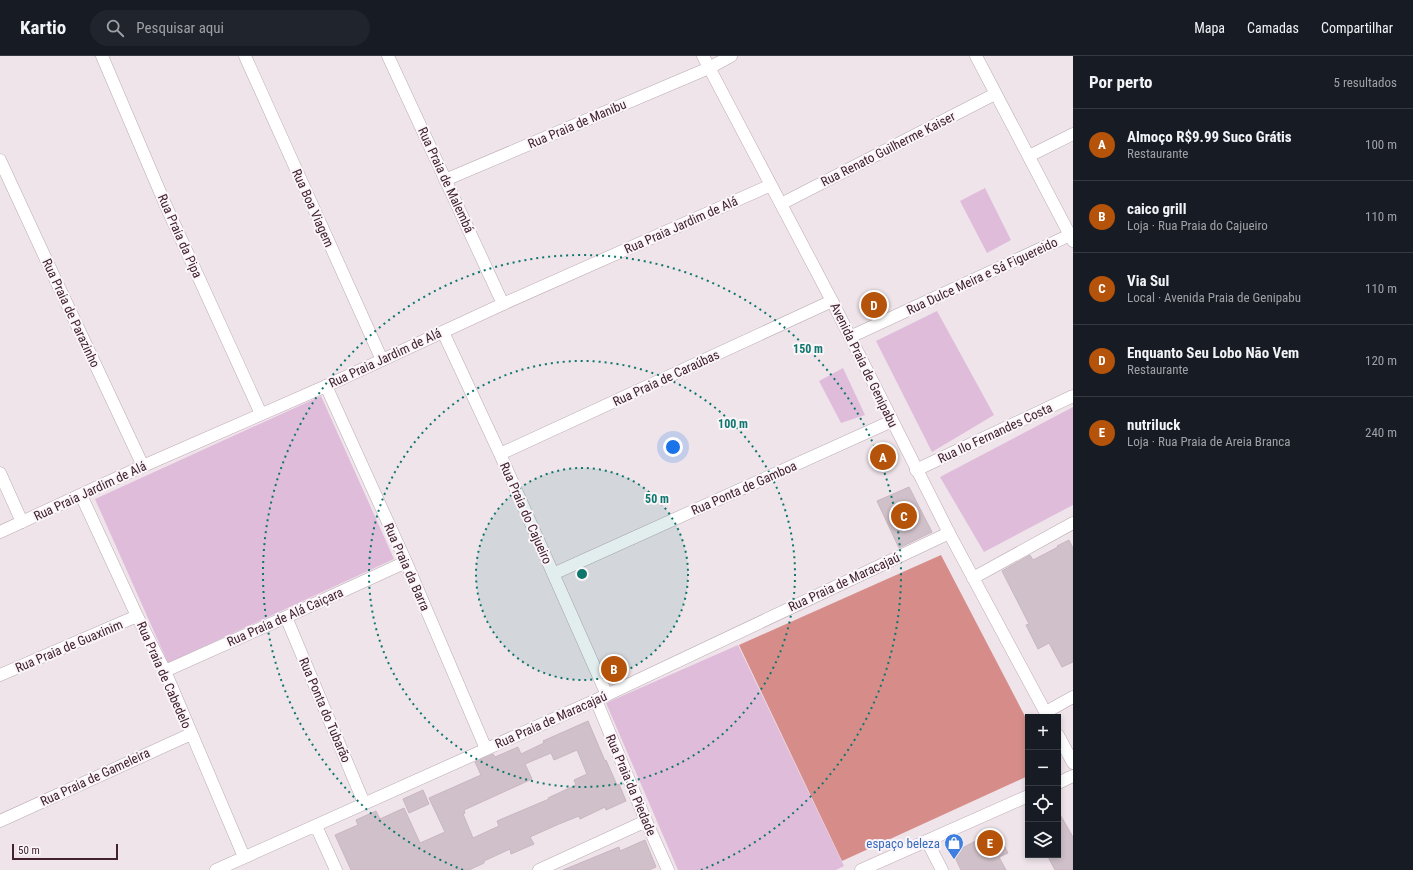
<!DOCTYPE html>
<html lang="pt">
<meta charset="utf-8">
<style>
body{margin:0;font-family:"Roboto Condensed",sans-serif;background:#20242c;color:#f1f3f6}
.controls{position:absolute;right:12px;bottom:12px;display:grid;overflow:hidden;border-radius:0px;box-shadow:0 2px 6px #0003}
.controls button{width:36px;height:36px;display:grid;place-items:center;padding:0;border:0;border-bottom:1px solid #363941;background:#171b24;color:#f1f3f6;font:20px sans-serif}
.scale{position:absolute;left:12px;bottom:10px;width:106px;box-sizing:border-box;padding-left:4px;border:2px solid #42222e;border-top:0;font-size:11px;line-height:14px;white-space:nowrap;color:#42222e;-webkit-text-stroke:3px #faf5f9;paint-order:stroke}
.you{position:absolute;left:673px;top:391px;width:14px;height:14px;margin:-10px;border:3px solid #fff;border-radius:50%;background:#1a73e8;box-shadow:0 0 0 6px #1a73e833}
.badge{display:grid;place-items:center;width:26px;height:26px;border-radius:50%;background:#b45309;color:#fff;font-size:13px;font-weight:700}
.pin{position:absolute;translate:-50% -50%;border:2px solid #fff;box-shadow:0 1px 4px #0006}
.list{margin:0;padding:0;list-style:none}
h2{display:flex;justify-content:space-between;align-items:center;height:52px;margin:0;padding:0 16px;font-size:17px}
h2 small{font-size:13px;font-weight:400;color:#9ea1a6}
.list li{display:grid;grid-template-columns:26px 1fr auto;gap:12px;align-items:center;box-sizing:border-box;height:72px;padding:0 16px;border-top:1px solid #363941}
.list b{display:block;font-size:15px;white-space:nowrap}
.list p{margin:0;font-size:13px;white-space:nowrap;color:#9ea1a6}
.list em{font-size:13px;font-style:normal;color:#9ea1a6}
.icon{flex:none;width:22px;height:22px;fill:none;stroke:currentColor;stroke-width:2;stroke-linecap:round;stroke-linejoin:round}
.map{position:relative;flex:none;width:1073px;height:814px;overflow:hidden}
header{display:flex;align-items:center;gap:24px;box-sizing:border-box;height:56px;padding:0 20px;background:#171b24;border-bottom:1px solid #363941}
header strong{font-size:19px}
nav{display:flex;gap:22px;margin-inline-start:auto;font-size:14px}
.search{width:280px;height:36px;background:#20242c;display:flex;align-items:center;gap:10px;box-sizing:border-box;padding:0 14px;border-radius:22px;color:#9ea1a6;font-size:15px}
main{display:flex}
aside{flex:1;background:#171b24}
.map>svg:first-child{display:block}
</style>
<header>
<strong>Kartio</strong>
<div class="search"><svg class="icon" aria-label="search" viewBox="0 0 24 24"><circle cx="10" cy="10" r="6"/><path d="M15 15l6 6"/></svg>Pesquisar aqui</div>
<nav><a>Mapa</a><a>Camadas</a><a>Compartilhar</a></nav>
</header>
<main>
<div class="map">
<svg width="1073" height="814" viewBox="0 0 1073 814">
<rect width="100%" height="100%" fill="#eee4ea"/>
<path fill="#e0bcdb" d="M985,132L1011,184L987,197L960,145Z
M937,255L994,359L932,396L876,285Z
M843,312L865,359L841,367L819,325Z
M321,340L394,503L168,607L95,443Z
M1073,351V449L984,496L940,421Z
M738,589L844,810L836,814H678L606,647Z"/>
<path fill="#d68d8a" d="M941,499L1028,666V720L842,805L739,589Z"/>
<path fill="#d0c0c9" stroke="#c9b6c0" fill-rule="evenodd" d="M909,431L932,476L899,492L877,445Z
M1069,484L1073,492V606L1062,611L1049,587L1038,593L1026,569L1029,568L1002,515L1030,499L1033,504L1058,491L1057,490Z
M588,665L605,705L606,704L617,729L619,728L626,745L606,754L605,751L580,763L579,760L559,768L530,781L534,788L511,798L510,793L484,805V807L469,814H351L335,779L358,769L356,764L376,755L380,763L404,752L420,787L445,776L429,742L481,719L475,706L493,698L495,701L518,691L521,698L544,687L543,685ZM577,694L587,718L574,724L576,729L548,742L549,743L497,765L499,770L473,782L463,758L465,757L464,754L532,723L525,708L551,697L554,704Z
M423,734L429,748L409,757L403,743Z
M1058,755L1073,781V814H1055L1047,799H1058Z
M996,774L1008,797L999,801L1006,814H961L953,797Z
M645,784L656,811L649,814H563L619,791L620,795Z"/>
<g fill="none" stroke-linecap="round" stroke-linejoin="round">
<g stroke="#baaab2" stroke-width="13">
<path id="street" d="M102,0L166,150L261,358
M245,0L382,304
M388,0L503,248
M976,0L1073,185
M1029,100L1073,78
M0,104L57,227L143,410
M445,124L709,12L731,0
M781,148L995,38
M443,276L500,398L607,639
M850,281L1070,179
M326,330L406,506L486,693
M500,398L832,245
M916,414L1073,340
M0,417L22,466
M81,439L137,560L165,615L244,801
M553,518L892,365
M973,522L1073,467
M286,561L364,747
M165,615L286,561L406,506
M0,619L137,560
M596,644L646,765L668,814
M1046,656L1073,641
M0,765L191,678
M316,770L336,814
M927,785L942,814
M216,814L596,644L949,477
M539,814L646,765"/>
</g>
<g stroke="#c1a8b3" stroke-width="13">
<path id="secondary" d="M703,0L832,245L949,477L1048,661
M0,476L143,410L326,330L503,248L771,129
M1058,679L1073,707
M1058,727L1073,720
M861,814L1028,740"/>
</g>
<use href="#street" stroke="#fff" stroke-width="12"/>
<use href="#secondary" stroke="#fff" stroke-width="12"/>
</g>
<circle cx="582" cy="518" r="106" fill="#0f766e" fill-opacity=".12"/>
<g fill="none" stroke="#0f766e" stroke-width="2" stroke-dasharray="2 4">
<circle cx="582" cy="518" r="106"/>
<circle cx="582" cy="518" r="213"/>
<path d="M463 814A319 319 0 1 1 701 814"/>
</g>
<defs>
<g id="shop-pin" transform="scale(1)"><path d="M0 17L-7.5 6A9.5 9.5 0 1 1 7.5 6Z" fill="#3f7fe0" stroke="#faf5f9"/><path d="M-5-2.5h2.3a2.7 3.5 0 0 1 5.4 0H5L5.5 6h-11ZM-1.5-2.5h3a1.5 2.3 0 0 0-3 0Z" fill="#fff"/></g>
</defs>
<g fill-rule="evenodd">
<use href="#shop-pin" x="954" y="787"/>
</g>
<g text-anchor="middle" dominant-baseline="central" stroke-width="4" stroke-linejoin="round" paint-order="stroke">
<g font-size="13" fill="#42222e" stroke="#faf5f9">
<text transform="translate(577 68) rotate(-23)">Rua Praia de Manibu</text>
<text transform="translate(888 93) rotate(-27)">Rua Renato Guilherme Kaiser</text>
<text transform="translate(446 124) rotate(65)">Rua Praia de Malembá</text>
<text transform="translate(313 152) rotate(66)">Rua Boa Viagem</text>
<text transform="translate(681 169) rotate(-24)">Rua Praia Jardim de Alá</text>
<text transform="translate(180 180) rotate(66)">Rua Praia da Pipa</text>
<text transform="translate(982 220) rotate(-25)">Rua Dulce Meira e Sá Figuereido</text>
<text transform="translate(71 257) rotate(65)">Rua Praia de Parazinho</text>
<text transform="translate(385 302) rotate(-25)">Rua Praia Jardim de Alá</text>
<text transform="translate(864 309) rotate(64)">Avenida Praia de Genipabu</text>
<text transform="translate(666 322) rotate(-25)">Rua Praia de Caraúbas</text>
<text transform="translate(995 377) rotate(-25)">Rua Ilo Fernandes Costa</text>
<text transform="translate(744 432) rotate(-24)">Rua Ponta de Gamboa</text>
<text transform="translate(90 435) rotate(-25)">Rua Praia Jardim de Alá</text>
<text transform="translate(526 457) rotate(66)">Rua Praia do Cajueiro</text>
<text transform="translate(407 511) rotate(66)">Rua Praia da Barra</text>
<text transform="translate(844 526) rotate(-25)">Rua Praia de Maracajaú</text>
<text transform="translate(285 561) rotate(-24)">Rua Praia de Alá Caiçara</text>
<text transform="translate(69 590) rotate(-23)">Rua Praia de Guaxinim</text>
<text transform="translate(164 619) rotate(66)">Rua Praia de Cabedelo</text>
<text transform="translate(325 654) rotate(67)">Rua Ponta do Tubarão</text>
<text transform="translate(551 664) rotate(-24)">Rua Praia de Maracajaú</text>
<text transform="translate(95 721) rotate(-25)">Rua Praia de Gameleira</text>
<text transform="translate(631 729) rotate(67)">Rua Praia da Piedade</text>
</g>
<g font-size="13" fill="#366cbe" stroke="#faf5f9" text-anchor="end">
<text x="940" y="787">espaço beleza</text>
</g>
</g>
<circle cx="582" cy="518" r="6" fill="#0f766e" stroke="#faf5f9" stroke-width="2"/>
<g font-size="12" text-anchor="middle" font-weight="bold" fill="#0f766e" stroke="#faf5f9" stroke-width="4" stroke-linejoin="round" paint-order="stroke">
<text x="808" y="297">150 m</text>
<text x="733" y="372">100 m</text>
<text x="657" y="447">50 m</text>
</g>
</svg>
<div class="controls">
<button>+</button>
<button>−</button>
<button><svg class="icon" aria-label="locate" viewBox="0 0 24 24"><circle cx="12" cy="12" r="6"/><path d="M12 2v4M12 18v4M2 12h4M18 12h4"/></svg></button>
<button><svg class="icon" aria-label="layers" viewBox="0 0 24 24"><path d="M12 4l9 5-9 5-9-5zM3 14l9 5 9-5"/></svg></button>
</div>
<div class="scale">50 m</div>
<div class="you"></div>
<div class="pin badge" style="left:883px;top:401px">A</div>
<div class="pin badge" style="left:614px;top:613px">B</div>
<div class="pin badge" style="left:904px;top:460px">C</div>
<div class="pin badge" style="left:874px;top:249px">D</div>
<div class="pin badge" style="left:990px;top:787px">E</div>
</div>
<aside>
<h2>Por perto<small>5 resultados</small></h2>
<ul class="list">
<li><span class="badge">A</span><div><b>Almoço R$9.99 Suco Grátis</b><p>Restaurante</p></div><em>100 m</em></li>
<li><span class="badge">B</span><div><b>caico grill</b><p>Loja · Rua Praia do Cajueiro</p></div><em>110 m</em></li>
<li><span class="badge">C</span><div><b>Via Sul</b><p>Local · Avenida Praia de Genipabu</p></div><em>110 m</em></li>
<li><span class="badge">D</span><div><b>Enquanto Seu Lobo Não Vem</b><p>Restaurante</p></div><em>120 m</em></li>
<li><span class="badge">E</span><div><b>nutriluck</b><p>Loja · Rua Praia de Areia Branca</p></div><em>240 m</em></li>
</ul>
</aside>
</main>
